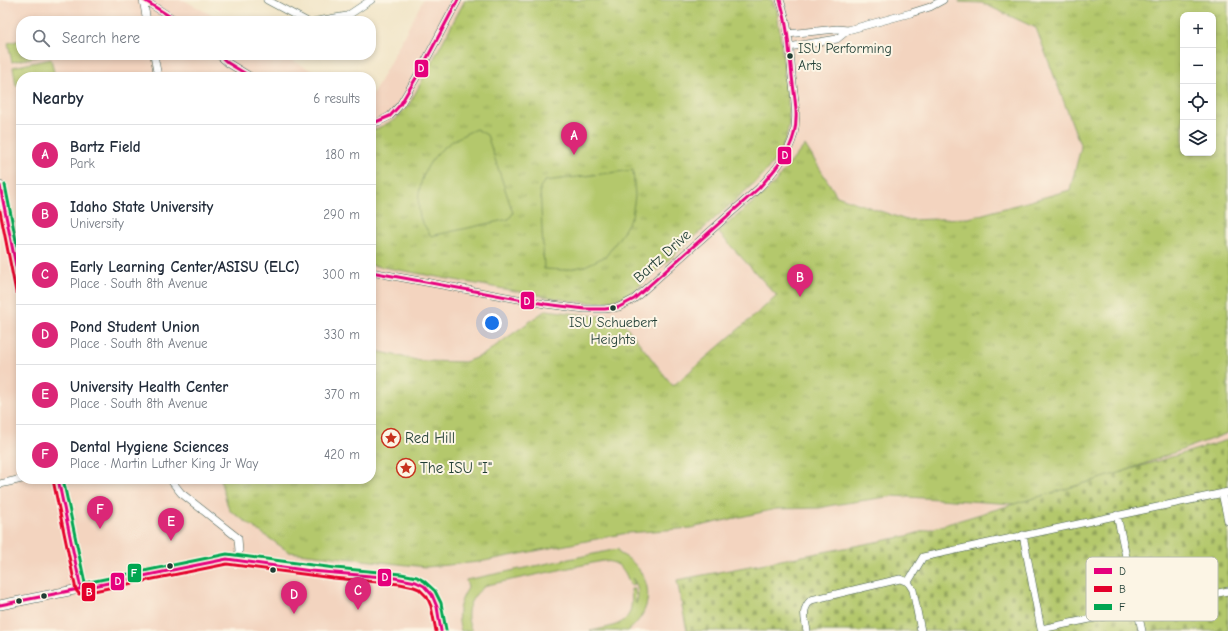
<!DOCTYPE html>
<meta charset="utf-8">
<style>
body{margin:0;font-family:"Comic Neue",sans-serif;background:#f2f2f3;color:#1f2937}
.controls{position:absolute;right:12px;top:12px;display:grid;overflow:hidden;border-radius:8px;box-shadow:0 2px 6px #0003}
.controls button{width:36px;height:36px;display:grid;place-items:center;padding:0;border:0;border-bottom:1px solid #e0e1e3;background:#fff;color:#1f2937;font:20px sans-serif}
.you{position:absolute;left:492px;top:323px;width:14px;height:14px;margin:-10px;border:3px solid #fff;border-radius:50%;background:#1a73e8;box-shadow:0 0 0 6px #1a73e833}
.badge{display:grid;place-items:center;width:26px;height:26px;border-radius:50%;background:#db2777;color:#fff;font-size:13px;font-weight:700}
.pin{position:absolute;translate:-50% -33px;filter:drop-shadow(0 1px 2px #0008)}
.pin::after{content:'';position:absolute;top:21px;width:14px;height:12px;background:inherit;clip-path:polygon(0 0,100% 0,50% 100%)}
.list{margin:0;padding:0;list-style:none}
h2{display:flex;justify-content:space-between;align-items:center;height:52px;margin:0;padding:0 16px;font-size:17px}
h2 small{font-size:13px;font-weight:400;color:#747a83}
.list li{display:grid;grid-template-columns:26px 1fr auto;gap:12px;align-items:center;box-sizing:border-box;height:60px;padding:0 16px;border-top:1px solid #e0e1e3}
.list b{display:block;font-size:15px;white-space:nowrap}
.list p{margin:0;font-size:13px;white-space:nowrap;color:#747a83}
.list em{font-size:13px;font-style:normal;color:#747a83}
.icon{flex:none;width:22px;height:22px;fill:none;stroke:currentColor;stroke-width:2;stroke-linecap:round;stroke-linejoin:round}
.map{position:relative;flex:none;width:1228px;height:631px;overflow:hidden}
.search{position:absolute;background:#fff;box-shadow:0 2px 6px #0003;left:16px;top:16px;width:360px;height:44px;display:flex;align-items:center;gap:10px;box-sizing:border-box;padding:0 14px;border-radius:16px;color:#747a83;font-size:15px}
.panel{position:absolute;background:#fff;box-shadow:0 2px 6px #0003;left:16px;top:72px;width:360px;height:412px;border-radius:16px}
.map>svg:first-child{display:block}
</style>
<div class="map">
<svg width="1228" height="631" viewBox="0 0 1228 631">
<defs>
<pattern id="cemetery-stones" width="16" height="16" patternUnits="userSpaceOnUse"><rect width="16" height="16" fill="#b4c86c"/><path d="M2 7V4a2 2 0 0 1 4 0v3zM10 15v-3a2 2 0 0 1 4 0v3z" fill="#92a45a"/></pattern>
<pattern id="park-tufts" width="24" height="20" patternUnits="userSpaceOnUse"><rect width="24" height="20" fill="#b4c86c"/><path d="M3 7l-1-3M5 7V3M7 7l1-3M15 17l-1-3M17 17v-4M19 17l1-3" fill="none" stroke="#92a45a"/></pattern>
</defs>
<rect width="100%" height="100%" fill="#fcf5e5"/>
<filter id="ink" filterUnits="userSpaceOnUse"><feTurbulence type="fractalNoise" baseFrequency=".025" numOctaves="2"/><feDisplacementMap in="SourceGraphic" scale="8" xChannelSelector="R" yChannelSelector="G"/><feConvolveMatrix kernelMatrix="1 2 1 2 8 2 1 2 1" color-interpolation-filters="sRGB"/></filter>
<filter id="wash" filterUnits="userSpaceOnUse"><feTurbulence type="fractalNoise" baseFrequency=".012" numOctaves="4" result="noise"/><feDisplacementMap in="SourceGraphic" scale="16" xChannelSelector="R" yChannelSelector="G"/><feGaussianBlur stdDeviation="0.9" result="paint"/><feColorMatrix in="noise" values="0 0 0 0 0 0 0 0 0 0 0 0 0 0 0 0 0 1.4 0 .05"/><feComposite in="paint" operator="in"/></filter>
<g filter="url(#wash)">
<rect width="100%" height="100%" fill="#f2e6c9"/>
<path fill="#f3d4bf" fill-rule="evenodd" d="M0,0H184L222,21H21V55H283L323,77H21V479H371V98L423,0H1228V440L907,536L677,580L687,631H0ZM1183,15H1213V153H1183Z"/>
<path fill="url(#cemetery-stones)" stroke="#6a8250" d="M1228,440V631H687L677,580L907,536Z"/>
<path fill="url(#park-tufts)" stroke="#6a8250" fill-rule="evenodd" d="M465,0H772L777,10L788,101L789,124L786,139L781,149L774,161L762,176L643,283C639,286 634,291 629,294C612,304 590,303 571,301L371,265V130L376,129L396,119L410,103Z
M960,0H1228V433L1119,473L1014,504L893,496L833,505L820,508L776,509L691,528L627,533L479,562L426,567L289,552L229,510L220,479H371V345L380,352L421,361L465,362L483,355L546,310L595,316H618L673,386L777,296L718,232L771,187L805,145L837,196L906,220L969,218L1070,190L1081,147L1036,28L982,3L959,2ZM1183,15H1213V153H1183Z"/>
<path fill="#b4c86c" stroke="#6a8250" d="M21,40V55H45L12,62L8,43Z
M51,59L55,77H21V85L16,86L13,67Z
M476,129L487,135L513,213L509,219L431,236C428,231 424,225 421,220C418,211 418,201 419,193C424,158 446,142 476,129Z
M633,170L635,196L632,216L622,234L606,256L585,266L564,270L544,269L540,187L545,181Z
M618,549L620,554C627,557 632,561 637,567C655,589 649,614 628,631H590C619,625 635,625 631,589H635L636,604C639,596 639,585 632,578L635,584L630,585C625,569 619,561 602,561L487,585C471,595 462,612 472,631H461C456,615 459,602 468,588L466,580Z"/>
</g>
<g filter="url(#ink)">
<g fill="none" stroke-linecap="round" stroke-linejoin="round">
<g stroke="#3f564a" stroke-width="8">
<path id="minor" d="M143,0L147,21
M144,0L177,21
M267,0L306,21
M317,21L347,16L371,0
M787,34L837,29L848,30L911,13L930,7L943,0
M789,47L837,39L848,30
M154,55L158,77
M219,55L228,63L251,77
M371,124L378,122L390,116L400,105L419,73L458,0
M371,272L545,304L585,309H605L619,307L634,299L759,188C774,172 788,156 794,134C798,116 794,94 792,76C790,51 789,23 780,0
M170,479L181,493L238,538L239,551L236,560
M0,484L22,479
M1222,493L1228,521
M1117,515L1142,631
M1023,535L1041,629L1228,591
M908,582L923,557L1228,492
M807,631C805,618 801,610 811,600L900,579L908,582L913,590L921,631"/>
</g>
<g stroke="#3f564a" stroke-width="10">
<path id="tertiary" d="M0,186L21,291
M58,479L81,589
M0,605L227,559C246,560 265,565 285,567C302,570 319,572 337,573C357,575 408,575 424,586C438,596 438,616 441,631"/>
</g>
<use href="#minor" stroke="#fff" stroke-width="7"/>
<use href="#tertiary" stroke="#fff" stroke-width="9"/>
<g stroke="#fcf5e5" stroke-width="6">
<path id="bus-1" d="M144,0L177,21
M219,55L228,63L251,77
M371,124L390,116L400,105L419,73L458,0
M0,186L21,291
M371,272L545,304L585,309H605L619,307L634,299L759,188C773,172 789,155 794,134C799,115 794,95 792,76C789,50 788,25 780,0
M58,479L81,589
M0,605L227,559L311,571L395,578L416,582L424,586L432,595L437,607L441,631"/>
</g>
<g stroke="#fcf5e5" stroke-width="6">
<path id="bus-2" d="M0,211L16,292
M53,480L76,590L79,594L227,564L333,578L400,584L414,587L419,589L427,597L431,606L436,631"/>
</g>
<g stroke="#fcf5e5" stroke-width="6">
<path id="bus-3" d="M5,185L21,266
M63,479L85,583L227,554L335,568L401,574L417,577L424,581L435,591L441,603L446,630"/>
</g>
<use href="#bus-1" stroke="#e5007d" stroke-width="3"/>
<use href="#bus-2" stroke="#e4002b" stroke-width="3"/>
<use href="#bus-3" stroke="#00a651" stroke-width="3"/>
</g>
</g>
<defs>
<g id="sight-ring" transform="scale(1)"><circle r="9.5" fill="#fcf5e5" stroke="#c8321e" stroke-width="1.5"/><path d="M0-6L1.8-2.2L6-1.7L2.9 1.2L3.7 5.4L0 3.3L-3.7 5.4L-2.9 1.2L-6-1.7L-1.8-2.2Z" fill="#c8321e"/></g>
</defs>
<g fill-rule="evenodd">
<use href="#sight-ring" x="391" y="438"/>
<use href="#sight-ring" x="406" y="468"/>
</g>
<g fill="#1f3d34" stroke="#fcf5e5" stroke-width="1.5">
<circle cx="790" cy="56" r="3.5"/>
<circle cx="613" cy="308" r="3.5"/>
<circle cx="170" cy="566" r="3.5"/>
<circle cx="273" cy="570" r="3.5"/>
<circle cx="44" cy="596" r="3.5"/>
<circle cx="19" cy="601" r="3.5"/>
</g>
<g text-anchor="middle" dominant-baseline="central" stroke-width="4" stroke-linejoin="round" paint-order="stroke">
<g font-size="14" fill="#1f3d34" stroke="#fcf5e5" text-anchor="start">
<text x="798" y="48">ISU Performing<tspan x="798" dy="17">Arts</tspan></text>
<text x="613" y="322" text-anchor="middle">ISU Schuebert<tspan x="613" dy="17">Heights</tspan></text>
</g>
<g font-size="15" fill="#1f3d34" stroke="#fcf5e5">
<text transform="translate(662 256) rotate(-42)">Bartz Drive</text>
</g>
<g font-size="15" fill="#1f3d34" stroke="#fcf5e5" text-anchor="start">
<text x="405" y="438">Red Hill</text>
<text x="420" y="468">The ISU "I"</text>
</g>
</g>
<rect x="1086" y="557" width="132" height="64" rx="6" fill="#fcf5e5" stroke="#babeb0" stroke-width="1"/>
<rect x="1094" y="568" width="18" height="6" fill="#e5007d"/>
<rect x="1094" y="586" width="18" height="6" fill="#e4002b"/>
<rect x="1094" y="604" width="18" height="6" fill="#00a651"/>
<g font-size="11" fill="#1f3d34">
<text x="1119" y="575">D</text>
<text x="1119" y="593">B</text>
<text x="1119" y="611">F</text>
</g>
<g stroke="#fcf5e5" stroke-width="1.5">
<rect x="414" y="59" width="15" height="19" rx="4" fill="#e5007d"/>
<rect x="777" y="146" width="15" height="19" rx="4" fill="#e5007d"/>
<rect x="520" y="291" width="15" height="19" rx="4" fill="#e5007d"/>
<rect x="127" y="563" width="15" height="20" rx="4" fill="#00a651"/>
<rect x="377" y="568" width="15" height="19" rx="4" fill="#e5007d"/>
<rect x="110" y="572" width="15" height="19" rx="4" fill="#e5007d"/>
<rect x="81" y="582" width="15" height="20" rx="4" fill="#e4002b"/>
</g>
<g font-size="11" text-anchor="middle" font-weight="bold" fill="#fff">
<text x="421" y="72">D</text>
<text x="785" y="159">D</text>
<text x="527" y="305">D</text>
<text x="134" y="577">F</text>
<text x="385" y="581">D</text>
<text x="118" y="585">D</text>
<text x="89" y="596">B</text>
</g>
</svg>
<div class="controls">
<button>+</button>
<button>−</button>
<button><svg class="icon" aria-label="locate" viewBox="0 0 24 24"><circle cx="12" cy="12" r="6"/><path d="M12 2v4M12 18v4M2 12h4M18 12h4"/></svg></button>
<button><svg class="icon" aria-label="layers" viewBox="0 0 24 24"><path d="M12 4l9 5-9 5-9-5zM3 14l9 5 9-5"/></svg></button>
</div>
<div class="you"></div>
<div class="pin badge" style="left:574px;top:155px">A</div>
<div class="pin badge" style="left:800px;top:297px">B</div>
<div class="pin badge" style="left:358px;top:610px">C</div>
<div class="pin badge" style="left:294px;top:614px">D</div>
<div class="pin badge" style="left:171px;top:541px">E</div>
<div class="pin badge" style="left:100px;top:529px">F</div>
<div class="search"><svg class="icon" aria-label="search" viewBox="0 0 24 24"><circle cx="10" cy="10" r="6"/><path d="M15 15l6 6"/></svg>Search here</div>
<section class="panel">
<h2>Nearby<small>6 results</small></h2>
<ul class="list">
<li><span class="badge">A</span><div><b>Bartz Field</b><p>Park</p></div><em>180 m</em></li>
<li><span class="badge">B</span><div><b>Idaho State University</b><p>University</p></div><em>290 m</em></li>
<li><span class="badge">C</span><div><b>Early Learning Center/ASISU (ELC)</b><p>Place · South 8th Avenue</p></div><em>300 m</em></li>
<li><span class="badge">D</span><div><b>Pond Student Union</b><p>Place · South 8th Avenue</p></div><em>330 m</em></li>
<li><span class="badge">E</span><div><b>University Health Center</b><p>Place · South 8th Avenue</p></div><em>370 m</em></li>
<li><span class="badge">F</span><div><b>Dental Hygiene Sciences</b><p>Place · Martin Luther King Jr Way</p></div><em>420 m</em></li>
</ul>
</section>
</div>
